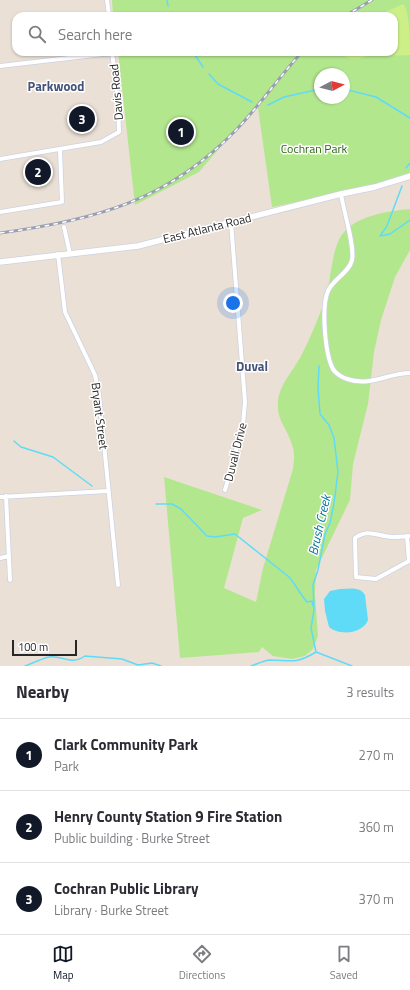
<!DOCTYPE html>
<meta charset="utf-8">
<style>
body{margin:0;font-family:"Titillium Web",sans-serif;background:#f7f7f7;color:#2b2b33}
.compass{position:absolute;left:314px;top:68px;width:36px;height:36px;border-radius:50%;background:#fff;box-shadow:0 1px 3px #0004;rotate:83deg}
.scale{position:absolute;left:12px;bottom:10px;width:65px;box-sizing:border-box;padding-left:4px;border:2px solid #272727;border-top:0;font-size:11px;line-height:14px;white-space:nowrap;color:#272727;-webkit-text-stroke:3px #fff;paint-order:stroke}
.you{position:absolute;left:233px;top:303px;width:14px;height:14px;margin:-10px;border:3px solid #fff;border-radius:50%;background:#1a73e8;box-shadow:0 0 0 6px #1a73e833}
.badge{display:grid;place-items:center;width:26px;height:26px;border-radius:50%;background:#111827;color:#fff;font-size:13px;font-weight:700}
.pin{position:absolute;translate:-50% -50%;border:2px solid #fff;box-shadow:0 1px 4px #0006}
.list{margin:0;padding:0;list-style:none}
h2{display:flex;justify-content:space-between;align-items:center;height:52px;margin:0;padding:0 16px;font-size:17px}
h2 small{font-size:13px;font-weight:400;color:#7c7c81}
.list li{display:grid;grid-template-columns:26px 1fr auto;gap:12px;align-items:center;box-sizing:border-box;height:72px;padding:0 16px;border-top:1px solid #e1e1e2}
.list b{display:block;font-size:15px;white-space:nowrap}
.list p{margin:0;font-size:13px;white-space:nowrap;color:#7c7c81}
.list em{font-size:13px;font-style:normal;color:#7c7c81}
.icon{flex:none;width:22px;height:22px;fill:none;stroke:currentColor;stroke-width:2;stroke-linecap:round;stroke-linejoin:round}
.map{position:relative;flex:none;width:410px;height:666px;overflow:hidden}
.search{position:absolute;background:#fff;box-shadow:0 1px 3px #0004;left:12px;right:12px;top:12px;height:44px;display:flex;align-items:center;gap:10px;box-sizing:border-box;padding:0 14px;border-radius:12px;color:#7c7c81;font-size:15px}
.sheet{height:268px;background:#fff}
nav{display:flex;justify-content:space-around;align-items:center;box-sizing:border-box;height:56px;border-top:1px solid #e1e1e2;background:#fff;font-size:11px;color:#7c7c81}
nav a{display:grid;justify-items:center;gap:2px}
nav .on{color:#111827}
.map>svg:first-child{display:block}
</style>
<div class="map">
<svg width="410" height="666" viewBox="0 0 410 666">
<rect width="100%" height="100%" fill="#ebe0d6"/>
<path fill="#b3e78e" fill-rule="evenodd" d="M112,0H410V178L387,184L272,207L258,108L276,82L199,172L135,205L118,52H394V16H351V13L345,16H113ZM320,74H344V98H320Z
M410,209V250L395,277L381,320L374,352L368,404L353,464L350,500L316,570L315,595L318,636L313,649L305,656L292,659L273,656L262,647L259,652L180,658L164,477L262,510L243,518L224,588L256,602L263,568L293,469C294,460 295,453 292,445C288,429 276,420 278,402C279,385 293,371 301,356C310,339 317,321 324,303C332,282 330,247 345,231C360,215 389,211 410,209Z"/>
<path fill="#ccef88" d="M403,4C410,11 410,42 410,55C400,55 389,57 380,52H394V16H377Z
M338,52H374C362,60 350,62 338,52Z"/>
<path fill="#60dbf7" d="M340,589C349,589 360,586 365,595L368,620C363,634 339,636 329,627L325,611L324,599L330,591Z"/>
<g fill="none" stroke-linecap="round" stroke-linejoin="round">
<path stroke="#60dbf7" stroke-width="1.5" d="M167,0L168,6
M172,12L175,16
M193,52L203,67
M209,74L218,84L252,102
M344,89L376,97L410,118
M268,105L284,97L320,89
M406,168L410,163
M380,236L387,226L402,186
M380,236L390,234L410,220
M14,441L21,447L53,457L92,486
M156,504H172L181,509L207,536L215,537L235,534L289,577C296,585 300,594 307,602L312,601L313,606
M316,652L311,628L314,610L313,585L318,570L325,534L330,523L334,503L338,472L334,438L329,425L320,414L318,388L319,366
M316,652L352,666
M25,666C33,663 41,659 49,657C62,655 71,666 85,656L122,659L138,665L152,663L161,666
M251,666C257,664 263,661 269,660C291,660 295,665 316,652"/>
<g stroke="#ccd2e2" stroke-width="5.5">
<path id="street" d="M107,0L109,16
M0,66L112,53
M0,159L101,142L119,132L118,101L112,52
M341,194C343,209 355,246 352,260C349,273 333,279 328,291C321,307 325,354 333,369C335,373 343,378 347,379C371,387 388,373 410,373
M0,212L62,202L60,150
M64,227L70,254
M58,254L65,312L95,375L99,394L118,585
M225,490L243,424L245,402L231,222
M6,496L10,580
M0,497L108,491
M407,536L409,561L376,579L356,577L355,538C368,528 379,537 394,537C399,537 405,536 410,536
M0,558L9,556"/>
</g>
<g stroke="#ccd2e2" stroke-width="7">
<path id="secondary" d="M0,262L138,246L341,194L375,187L410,176"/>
</g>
<use href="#street" stroke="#fff" stroke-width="4"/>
<use href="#secondary" stroke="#fff" stroke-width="5.5"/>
<g stroke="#999fb3" stroke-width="3">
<path id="rail" d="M345,16L372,0
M0,233C95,220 168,201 237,129C260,105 279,77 302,52"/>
</g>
<use href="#rail" stroke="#fff" stroke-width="1.5" stroke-dasharray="4.5" stroke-linecap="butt"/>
</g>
<g text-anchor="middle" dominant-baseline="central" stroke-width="3" stroke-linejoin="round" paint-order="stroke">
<g font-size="12" fill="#272727" stroke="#fff">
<text transform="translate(116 92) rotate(-95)">Davis Road</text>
<text transform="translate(207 228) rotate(-14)">East Atlanta Road</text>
<text transform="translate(100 416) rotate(83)">Bryant Street</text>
<text transform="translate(235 452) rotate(-76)">Duvall Drive</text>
</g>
<g font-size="12" fill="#2c6714" stroke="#fff">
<text x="314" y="148">Cochran Park</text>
</g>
<g font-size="13" font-weight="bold" fill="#45527a" stroke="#fff">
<text x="56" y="86">Parkwood</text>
<text x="252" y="366">Duval</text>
</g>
<g font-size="13" font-style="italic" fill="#04759e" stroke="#fff">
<text transform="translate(319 525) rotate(-77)">Brush Creek</text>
</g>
</g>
</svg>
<svg class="compass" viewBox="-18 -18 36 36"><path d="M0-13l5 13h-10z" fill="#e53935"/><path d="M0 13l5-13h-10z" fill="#7c7c81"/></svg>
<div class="scale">100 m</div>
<div class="you"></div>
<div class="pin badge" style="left:181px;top:132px">1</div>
<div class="pin badge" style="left:38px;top:172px">2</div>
<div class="pin badge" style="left:82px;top:119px">3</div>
<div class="search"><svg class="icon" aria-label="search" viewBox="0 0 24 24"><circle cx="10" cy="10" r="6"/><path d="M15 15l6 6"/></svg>Search here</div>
</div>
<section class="sheet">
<h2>Nearby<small>3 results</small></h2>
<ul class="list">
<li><span class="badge">1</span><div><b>Clark Community Park</b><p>Park</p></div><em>270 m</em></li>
<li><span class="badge">2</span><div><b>Henry County Station 9 Fire Station</b><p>Public building · Burke Street</p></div><em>360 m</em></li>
<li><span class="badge">3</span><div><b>Cochran Public Library</b><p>Library · Burke Street</p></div><em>370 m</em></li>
</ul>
</section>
<nav>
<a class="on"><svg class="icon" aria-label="map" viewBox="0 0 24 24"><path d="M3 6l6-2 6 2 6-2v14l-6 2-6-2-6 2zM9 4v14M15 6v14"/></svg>Map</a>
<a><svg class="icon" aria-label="directions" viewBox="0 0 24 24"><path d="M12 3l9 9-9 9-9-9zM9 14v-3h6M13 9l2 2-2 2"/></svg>Directions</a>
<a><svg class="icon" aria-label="saved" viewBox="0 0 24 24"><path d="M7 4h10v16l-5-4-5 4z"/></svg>Saved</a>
</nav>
